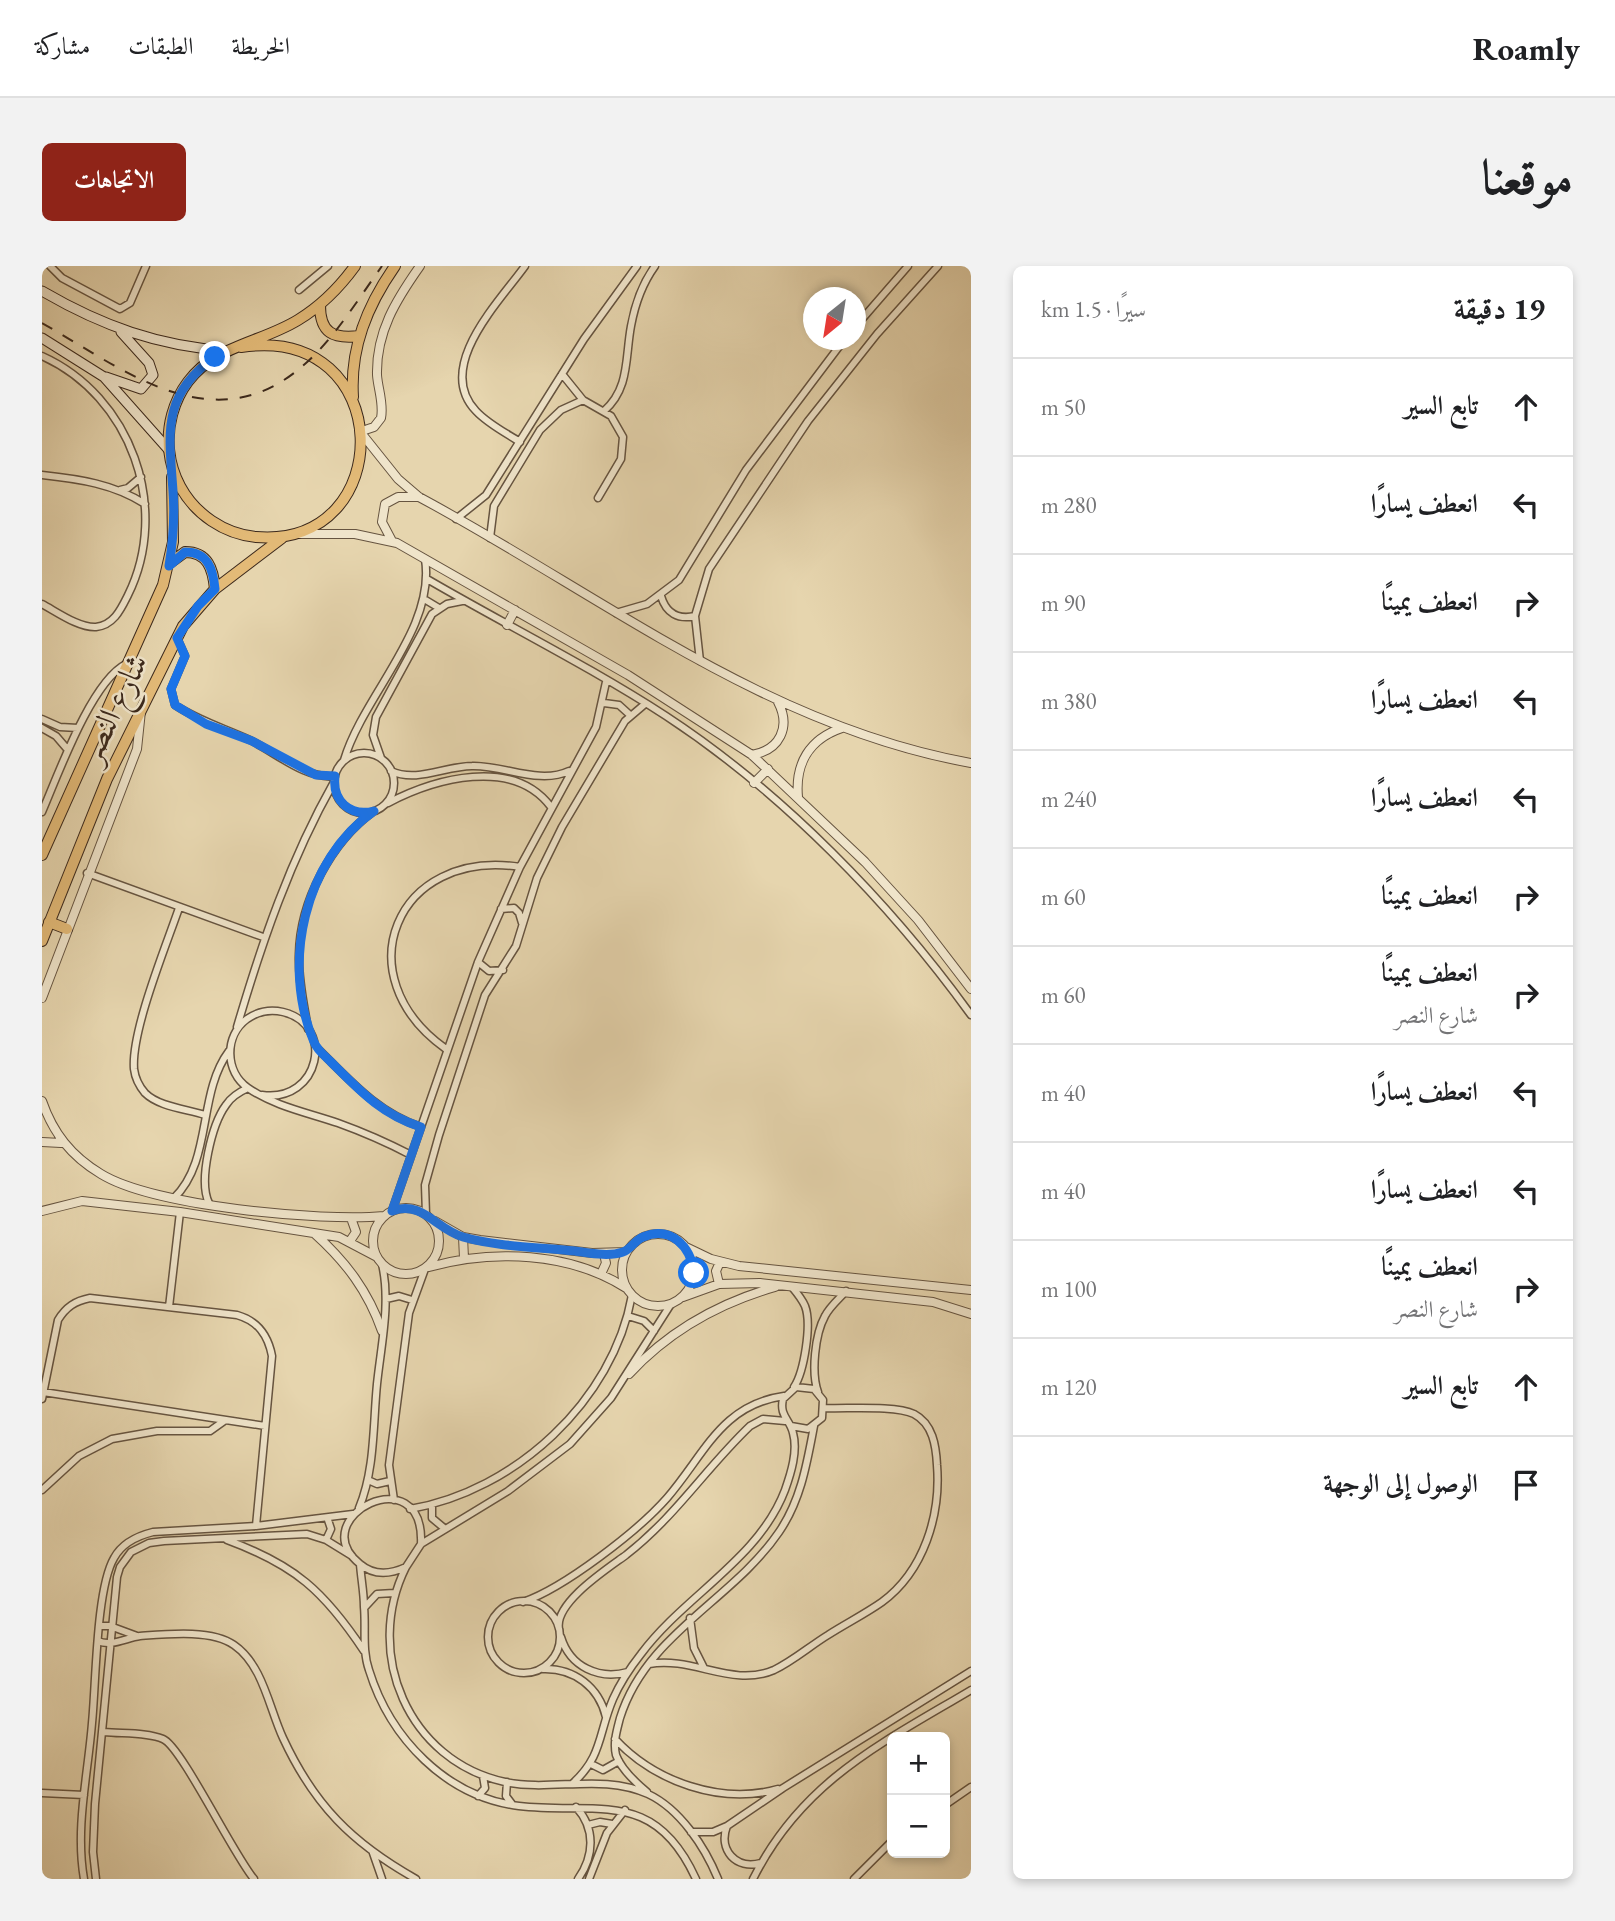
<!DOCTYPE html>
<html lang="ar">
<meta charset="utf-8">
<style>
body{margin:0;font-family:"EB Garamond",Amiri,serif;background:#f2f2f2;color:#202124;direction:rtl}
.controls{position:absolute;right:21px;bottom:21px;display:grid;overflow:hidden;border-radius:10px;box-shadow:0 4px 10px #0003}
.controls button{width:63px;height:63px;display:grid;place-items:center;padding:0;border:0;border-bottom:2px solid #e0e0e0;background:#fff;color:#202124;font:35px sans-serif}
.compass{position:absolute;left:761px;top:21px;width:63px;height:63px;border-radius:50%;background:#fff;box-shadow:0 4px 10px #0003;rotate:210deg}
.stop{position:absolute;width:21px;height:21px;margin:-16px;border:5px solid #1a73e8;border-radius:50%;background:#fff}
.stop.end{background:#1a73e8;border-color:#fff;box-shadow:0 2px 7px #0008}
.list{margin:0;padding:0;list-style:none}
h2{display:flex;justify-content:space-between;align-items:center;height:91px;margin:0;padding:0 28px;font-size:30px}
h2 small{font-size:23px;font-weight:400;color:#757577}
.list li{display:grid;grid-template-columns:46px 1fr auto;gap:21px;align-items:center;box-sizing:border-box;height:98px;padding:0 28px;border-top:2px solid #e0e0e0}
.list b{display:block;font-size:26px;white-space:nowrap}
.list p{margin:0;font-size:23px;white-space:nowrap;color:#757577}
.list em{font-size:23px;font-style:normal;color:#757577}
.icon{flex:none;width:38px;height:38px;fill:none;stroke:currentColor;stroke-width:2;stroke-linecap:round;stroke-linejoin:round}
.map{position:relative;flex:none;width:929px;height:1613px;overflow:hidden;direction:ltr;border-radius:10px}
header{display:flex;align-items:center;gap:42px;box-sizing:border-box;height:98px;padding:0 35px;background:#fff;border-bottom:2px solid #e0e0e0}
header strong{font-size:33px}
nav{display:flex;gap:38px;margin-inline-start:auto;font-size:24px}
.intro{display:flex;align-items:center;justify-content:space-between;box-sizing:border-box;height:168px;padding:0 42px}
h1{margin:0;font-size:49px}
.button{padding:18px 32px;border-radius:10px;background:#8f2418;color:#fff;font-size:24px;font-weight:700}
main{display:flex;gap:42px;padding:0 42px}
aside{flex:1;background:#fff;border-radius:10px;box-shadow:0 4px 10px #0003}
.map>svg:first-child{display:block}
</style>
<header>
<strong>Roamly</strong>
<nav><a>الخريطة</a><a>الطبقات</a><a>مشاركة</a></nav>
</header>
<div class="intro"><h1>موقعنا</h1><a class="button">الاتجاهات</a></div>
<main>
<aside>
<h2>19 دقيقة<small>سيرًا · 1.5 km</small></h2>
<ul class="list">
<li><svg class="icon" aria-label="ahead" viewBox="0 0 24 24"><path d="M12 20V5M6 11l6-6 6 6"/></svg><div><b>تابع السير</b></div><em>50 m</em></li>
<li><svg class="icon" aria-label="left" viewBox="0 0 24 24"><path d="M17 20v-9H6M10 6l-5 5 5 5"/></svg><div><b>انعطف يسارًا</b></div><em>280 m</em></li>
<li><svg class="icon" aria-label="right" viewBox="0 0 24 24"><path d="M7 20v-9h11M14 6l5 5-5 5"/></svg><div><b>انعطف يمينًا</b></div><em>90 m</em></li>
<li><svg class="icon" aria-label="left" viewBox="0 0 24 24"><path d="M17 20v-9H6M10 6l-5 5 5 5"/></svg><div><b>انعطف يسارًا</b></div><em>380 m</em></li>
<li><svg class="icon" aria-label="left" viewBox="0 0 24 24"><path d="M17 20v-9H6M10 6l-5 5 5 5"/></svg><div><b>انعطف يسارًا</b></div><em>240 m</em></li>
<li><svg class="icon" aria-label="right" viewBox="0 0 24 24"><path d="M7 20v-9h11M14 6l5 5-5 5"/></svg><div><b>انعطف يمينًا</b></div><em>60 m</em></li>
<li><svg class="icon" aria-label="right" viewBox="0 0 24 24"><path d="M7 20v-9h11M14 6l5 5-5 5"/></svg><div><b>انعطف يمينًا</b><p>شارع النصر</p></div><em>60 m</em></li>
<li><svg class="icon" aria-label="left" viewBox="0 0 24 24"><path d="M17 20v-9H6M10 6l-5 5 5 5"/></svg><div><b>انعطف يسارًا</b></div><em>40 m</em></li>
<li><svg class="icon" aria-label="left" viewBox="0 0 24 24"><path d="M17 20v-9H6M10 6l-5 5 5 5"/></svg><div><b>انعطف يسارًا</b></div><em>40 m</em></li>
<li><svg class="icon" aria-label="right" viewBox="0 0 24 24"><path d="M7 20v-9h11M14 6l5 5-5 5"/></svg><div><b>انعطف يمينًا</b><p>شارع النصر</p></div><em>100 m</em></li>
<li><svg class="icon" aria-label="ahead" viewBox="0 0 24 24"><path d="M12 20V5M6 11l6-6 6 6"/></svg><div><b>تابع السير</b></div><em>120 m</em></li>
<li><svg class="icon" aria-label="arrive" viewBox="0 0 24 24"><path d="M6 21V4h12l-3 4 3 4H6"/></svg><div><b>الوصول إلى الوجهة</b></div></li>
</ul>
</aside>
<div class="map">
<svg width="929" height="1613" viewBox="0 0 929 1613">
<rect width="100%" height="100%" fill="#e6d5ae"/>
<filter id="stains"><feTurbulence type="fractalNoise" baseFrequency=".00286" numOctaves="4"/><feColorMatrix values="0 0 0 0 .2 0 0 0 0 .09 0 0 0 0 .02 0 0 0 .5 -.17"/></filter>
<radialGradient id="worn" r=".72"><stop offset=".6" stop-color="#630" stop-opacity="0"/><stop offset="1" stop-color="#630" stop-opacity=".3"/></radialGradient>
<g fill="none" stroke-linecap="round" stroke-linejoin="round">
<g stroke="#665440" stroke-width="9">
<path id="minor" d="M8,0L20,12L78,43L88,37L104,0
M257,24L286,0
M814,60L866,0
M0,90C89,130 129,242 86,329C79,343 72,359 54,361C37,362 15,346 0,338
M520,108L541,134L569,150L581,171L579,193L556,232
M562,145C588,122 583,92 589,60C593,38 600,18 613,0
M478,176C464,167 446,158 434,145C392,101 457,36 483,0
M0,209C37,213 72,218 103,238
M78,224L86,222L99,211
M414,253L444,229L542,73L595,0
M448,272L452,240L498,164L519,144L541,134
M385,313C464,359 547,400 624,450C740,526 848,637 929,749
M619,330C624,347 636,354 653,350
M382,333L397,342
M574,347L605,338L637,314L704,204L802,74
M135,372L143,390L129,423L133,439C157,455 182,462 208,474C233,486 264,514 293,510
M658,395L653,350L667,303L766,155L835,68L896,0
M562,437L577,439L588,449
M0,453L18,461L36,462
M0,462L14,470L26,484
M292 517a30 30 0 1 1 60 0a30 30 0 1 1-60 0Z
M339,492L331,469L334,451L390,348L405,338L420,335
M302,494C322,428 394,363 383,293
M349,505C375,517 403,500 430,500C462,499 497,519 527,505
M346,537C392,513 471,490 509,541
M0,546C16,509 49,416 84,398
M45,607L221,671
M137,642C124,680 89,765 92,803C93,811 97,820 103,827C117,841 145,843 163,849
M459,643L472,642L477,647L480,657
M436,696L447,705L461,704
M195,761C220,676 248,594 292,516
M266,763C262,738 256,713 257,688C258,635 289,576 332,545
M273,780C306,812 334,846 379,861
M404,783C301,710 354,582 478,601
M220,829C278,837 294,759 241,746C228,743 215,746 205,753C182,770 183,806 206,822C232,840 267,847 296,857C321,866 346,877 369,889
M132,932C171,894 155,828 187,785
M167,937C156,915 170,858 184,839C189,831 197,826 206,822
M350,945L436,696L478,601L554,461L564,416
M384,948L383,919L397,869L443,729L474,680L495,612L520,561L583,455L603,438
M750,1021C755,1027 760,1033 763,1040C770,1058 762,1106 752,1121
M344,1033L357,1030L370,1034
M127,1041L138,946
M586,1050L602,1055L612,1065
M1,1126L223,1160
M776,1126C769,1107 773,1068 783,1050C788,1040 797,1033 804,1025
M0,1133L16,1054C24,1041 33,1035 48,1032L195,1049C216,1055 226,1069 230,1090L214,1260
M326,1214L335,1218L348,1215
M0,1224L37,1190L70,1173L115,1165H168L182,1155
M352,1234L347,1199L367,1047L383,1003
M390,1239V1252L402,1262
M317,1242C333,1204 331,1158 335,1118C339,1079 349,1037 340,998
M368,1243C473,1225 571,1135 590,1029
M185,1274C253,1299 282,1325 322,1385
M284,1274L289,1263L286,1254
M379,1278C383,1190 260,1251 318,1298C332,1310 349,1308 364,1301L379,1278L466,1225L528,1178L569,1132L629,1038
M318,1298C319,1312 322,1327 322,1341C324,1362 320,1384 327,1404C348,1472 404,1531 477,1540C555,1549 612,1521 654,1613
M364,1301C321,1387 366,1495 463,1516C510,1526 560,1507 606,1528C638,1543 663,1581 676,1613
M446 1371a36 36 0 1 1 72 0a36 36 0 1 1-72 0Z
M481,1336C522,1322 596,1265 625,1232C663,1188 679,1139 742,1130
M323,1341L335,1328L352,1327
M648,1352L652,1382L662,1402
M58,1360H68L95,1370
M517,1363C512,1337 565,1303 584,1289C634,1250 663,1203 708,1160L721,1153L743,1155
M519,1371C528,1401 557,1414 586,1406
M56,1375C69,1381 84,1372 98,1370C124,1368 170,1363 192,1379C221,1399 227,1442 241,1472C272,1539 310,1577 374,1613
M607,1398C651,1390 690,1422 732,1404C751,1395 768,1380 786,1369C803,1358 823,1348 840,1336C882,1305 899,1249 895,1199C894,1180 891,1158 872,1148C853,1139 805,1143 782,1142
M501,1403C532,1402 557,1421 564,1451
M62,1466C80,1468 104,1466 121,1473C139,1480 191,1588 212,1613
M573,1473C613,1516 679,1539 736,1523
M549,1498L561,1504L577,1495
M465,1516L464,1530L470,1538
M530,1518C561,1490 556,1468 571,1433C578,1417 588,1402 599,1388C642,1330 717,1293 743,1224C749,1207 756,1185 751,1167C748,1153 737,1150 741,1133L754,1121L772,1123L781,1134L780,1152L766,1163L749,1160
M605,1526C593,1516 579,1503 574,1489C571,1476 575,1464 578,1452C604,1368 691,1334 737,1266C759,1234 765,1197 772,1160
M0,1527L42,1529
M436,1530L443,1522L441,1510
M903,1539L929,1521
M534,1541C554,1563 552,1590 536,1613
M546,1559L558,1556L570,1558
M685,1560C676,1584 694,1604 719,1597
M649,1566H671L685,1560L741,1522L929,1405
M331,1587L340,1613
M42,1613C33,1562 46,1508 50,1457C54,1418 54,1323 72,1292C80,1277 95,1270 111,1266L214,1260L311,1248
M54,1613L51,1586L53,1538L75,1311L78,1301L89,1286L107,1277L122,1275L265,1268L284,1274L310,1290
M547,1613L565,1567L583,1544
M711,1613C760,1515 840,1477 929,1424
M812,1613L850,1575"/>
</g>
<g stroke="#665440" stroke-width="10">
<path id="tertiary" d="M320,165L332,161L339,152C342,138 336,123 335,109C334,66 354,34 378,0
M320,168L356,213L377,231C558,328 722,460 929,497
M255,268H313L355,277L586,409L710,489L823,596L876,654L929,723
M349,273L340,256L343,238L356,231H377
M465,359L473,344
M710,489C738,484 749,461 736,436
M712,517L726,503
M756,531C753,498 767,473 800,462
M0,732L95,483L99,445
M0,835C11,867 29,890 59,908C111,940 279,956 342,950
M0,876L19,877
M331 975a33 33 0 1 1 66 0a33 33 0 1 1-66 0Z
M0,945L40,935L138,946L297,971L335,991
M393,955L421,971L438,974L550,987L584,986
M580 1004a36 36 0 1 1 72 0a36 36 0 1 1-72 0Z
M273,968C304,996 326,1025 340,1065
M421,971L422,992
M308,975L314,966L309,952
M644,981L669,993L697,1000L929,1024
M387,1001C450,983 528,986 584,1022
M559,1008L564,997L562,988
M677,1018L674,1005L678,996
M641,1031L677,1018L718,1017L891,1036L929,1048
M587,1108C627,1065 677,1037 733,1021"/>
</g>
<g stroke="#3c291c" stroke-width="11">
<path id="secondary" d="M0,25C60,60 116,80 186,85
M0,72L62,111L126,183
M64,111L99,123L111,109L107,97L79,66"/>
</g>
<g stroke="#3c291c" stroke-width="12">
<path id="primary" d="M278,39C278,67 291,73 317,70
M199,81C355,57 357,283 214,271C182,268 153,248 138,220C114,175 129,117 174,91C200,76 230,70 256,54C279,40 297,22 313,0
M311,131C308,82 325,40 353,0
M128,297L143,286C166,286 171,303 173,323
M0,589L121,319L131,276L130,211
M7,656L25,663
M0,675L65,513L141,360L173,323L240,272"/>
</g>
<use href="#minor" stroke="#efe4ca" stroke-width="6"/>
<use href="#tertiary" stroke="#efe4ca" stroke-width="8"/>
<use href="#secondary" stroke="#efe4ca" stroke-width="9"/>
<use href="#primary" stroke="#e3ba77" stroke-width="10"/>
<path stroke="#3c291c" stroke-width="2" stroke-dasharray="12 12" stroke-linecap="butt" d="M0,57C78,101 165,173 252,107C288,80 314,36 340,0"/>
</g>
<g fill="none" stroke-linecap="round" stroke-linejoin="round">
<path stroke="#1a73e8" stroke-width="9" d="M173,91C119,129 127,167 131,225C133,251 131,275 127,300L143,286C166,286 171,303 173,323L156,340L135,372L143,390L129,423L133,439L164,458L210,475L274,509L293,510C290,535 308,551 332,545C262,594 239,699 272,776C275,784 283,790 289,796C317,824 340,849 379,861L350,945C380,934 394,963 421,971C456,981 497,981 533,985C548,987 566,991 581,986C588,984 593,974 601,971C629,959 649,981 652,1007"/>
</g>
<g text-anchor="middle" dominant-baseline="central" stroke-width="5" stroke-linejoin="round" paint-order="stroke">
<g font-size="32" fill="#3c291c" stroke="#efe4ca">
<text transform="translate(71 442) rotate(-64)">شارع النصر</text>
</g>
</g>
<rect width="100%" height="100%" filter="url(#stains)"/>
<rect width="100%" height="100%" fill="url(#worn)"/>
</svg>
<div class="controls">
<button>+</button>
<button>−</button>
</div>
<svg class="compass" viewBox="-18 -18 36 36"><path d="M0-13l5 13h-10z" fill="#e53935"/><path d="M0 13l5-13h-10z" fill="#757577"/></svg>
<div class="stop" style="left:652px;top:1007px"></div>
<div class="stop end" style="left:173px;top:91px"></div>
</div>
</main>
